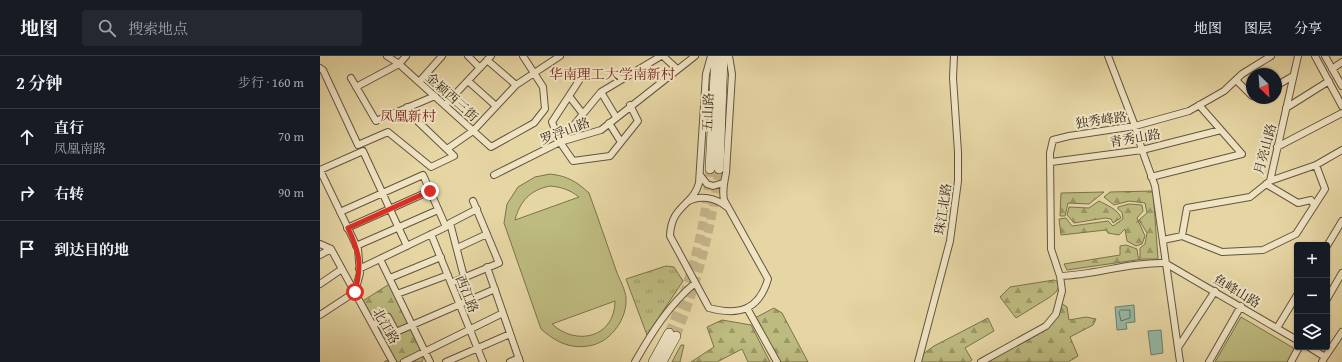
<!DOCTYPE html>
<html lang="zh">
<meta charset="utf-8">
<style>
body{margin:0;font-family:"Gentium Book Plus","Noto Serif SC",serif;background:#242831;color:#f1f3f6}
.controls{position:absolute;right:12px;bottom:12px;display:grid;overflow:hidden;border-radius:4px;box-shadow:0 1px 3px #0004}
.controls button{width:36px;height:36px;display:grid;place-items:center;padding:0;border:0;border-bottom:1px solid #363941;background:#171b24;color:#f1f3f6;font:20px sans-serif}
.compass{position:absolute;left:926px;top:12px;width:36px;height:36px;border-radius:50%;background:#171b24;box-shadow:0 1px 3px #0004;rotate:155deg}
.stop{position:absolute;width:12px;height:12px;margin:-9px;border:3px solid #d93025;border-radius:50%;background:#fff}
.stop.end{background:#d93025;border-color:#fff;box-shadow:0 1px 4px #0008}
.list{margin:0;padding:0;list-style:none}
h2{display:flex;justify-content:space-between;align-items:center;height:52px;margin:0;padding:0 16px;font-size:17px}
h2 small{font-size:13px;font-weight:400;color:#9ea1a6}
.list li{display:grid;grid-template-columns:26px 1fr auto;gap:12px;align-items:center;box-sizing:border-box;height:56px;padding:0 16px;border-top:1px solid #363941}
.list b{display:block;font-size:15px;white-space:nowrap}
.list p{margin:0;font-size:13px;white-space:nowrap;color:#9ea1a6}
.list em{font-size:13px;font-style:normal;color:#9ea1a6}
.icon{flex:none;width:22px;height:22px;fill:none;stroke:currentColor;stroke-width:2;stroke-linecap:round;stroke-linejoin:round}
.map{position:relative;flex:none;width:1022px;height:306px;overflow:hidden}
header{display:flex;align-items:center;gap:24px;box-sizing:border-box;height:56px;padding:0 20px;background:#171b24;border-bottom:1px solid #363941}
header strong{font-size:19px}
nav{display:flex;gap:22px;margin-inline-start:auto;font-size:14px}
.search{width:280px;height:36px;background:#242831;display:flex;align-items:center;gap:10px;box-sizing:border-box;padding:0 14px;border-radius:4px;color:#9ea1a6;font-size:15px}
main{display:flex}
aside{flex:1;background:#171b24}
.map>svg:first-child{display:block}
</style>
<header>
<strong>地图</strong>
<div class="search"><svg class="icon" aria-label="search" viewBox="0 0 24 24"><circle cx="10" cy="10" r="6"/><path d="M15 15l6 6"/></svg>搜索地点</div>
<nav><a>地图</a><a>图层</a><a>分享</a></nav>
</header>
<main>
<aside>
<h2>2 分钟<small>步行 · 160 m</small></h2>
<ul class="list">
<li><svg class="icon" aria-label="ahead" viewBox="0 0 24 24"><path d="M12 20V5M6 11l6-6 6 6"/></svg><div><b>直行</b><p>凤凰南路</p></div><em>70 m</em></li>
<li><svg class="icon" aria-label="right" viewBox="0 0 24 24"><path d="M7 20v-9h11M14 6l5 5-5 5"/></svg><div><b>右转</b></div><em>90 m</em></li>
<li><svg class="icon" aria-label="arrive" viewBox="0 0 24 24"><path d="M6 21V4h12l-3 4 3 4H6"/></svg><div><b>到达目的地</b></div></li>
</ul>
</aside>
<div class="map">
<svg width="1022" height="306" viewBox="0 0 1022 306">
<defs>
<pattern id="forest-firs" width="22" height="20" patternUnits="userSpaceOnUse"><rect width="22" height="20" fill="#bdbb80"/><path d="M5 1l3.5 6h-7zM16 11l3.5 6h-7z" fill="#9b9868"/></pattern>
<pattern id="park-tufts" width="24" height="20" patternUnits="userSpaceOnUse"><rect width="24" height="20" fill="#bdbb80"/><path d="M3 7l-1-3M5 7V3M7 7l1-3M15 17l-1-3M17 17v-4M19 17l1-3" fill="none" stroke="#9b9868"/></pattern>
</defs>
<rect width="100%" height="100%" fill="#e6d6a4"/>
<filter id="stains"><feTurbulence type="fractalNoise" baseFrequency=".005" numOctaves="4"/><feColorMatrix values="0 0 0 0 .2 0 0 0 0 .09 0 0 0 0 .02 0 0 0 .5 -.17"/></filter>
<radialGradient id="worn" r=".72"><stop offset=".6" stop-color="#630" stop-opacity="0"/><stop offset="1" stop-color="#630" stop-opacity=".3"/></radialGradient>
<path fill="url(#forest-firs)" stroke="#7c724e" d="M833,135L838,203H823L747,214L744,208L800,199V190L806,189L817,193L818,201L820,202V192L825,188L827,177L819,164L827,157L825,147L809,145L794,149L784,141L790,136Z
M784,136L769,148L748,147L745,160H740L741,137Z
M779,145C786,149 798,153 801,162L793,167L791,163L785,162L754,167L747,159L749,151L769,152Z
M809,148L822,149L823,155L817,162L825,180L822,188L816,190L807,185L805,173L799,179L788,177L786,174L741,179L739,163L746,162L752,170L788,165L793,170L803,163L802,156L798,153V151Z
M734,224L740,227L737,235L730,241L696,262L680,241L690,231Z
M71,227L106,293L102,306H64L69,303L38,248Z
M741,247L747,251L749,264L766,261L776,263L773,269L750,281L758,300L748,306H665L730,269Z
M454,252L462,257L488,306H457L433,263Z
M668,262L674,275L645,292L652,304L649,306H598L599,301L614,290Z
M402,264L431,269L450,306H428L422,293L397,306H371L394,291L387,271Z"/>
<path fill="url(#park-tufts)" stroke="#7c724e" d="M346,210L354,211L363,225L327,279L306,223Z
M361,289H364L360,306H352Z"/>
<path fill="#bdbb80" stroke="#7c724e" fill-rule="evenodd" d="M230,118C247,120 256,125 269,137C278,162 287,188 296,214C299,223 306,234 306,243C307,262 292,284 273,289C252,294 237,287 221,273L184,167L187,148L198,131L215,121ZM230,130C242,131 250,134 259,141L195,164C200,145 210,134 230,130ZM295,245C295,281 257,291 232,268Z
M921,261L977,294L970,306H895Z"/>
<path fill="#96b9a6" stroke="#717f6f" d="M814,249L815,266L806,267L807,273L797,274L795,251Z
M841,274L843,297L831,299L828,275Z"/>
<g fill="none" stroke-linecap="round" stroke-linejoin="round">
<path stroke="#687061" stroke-width="1" d="M801,254H810V262L801,265L799,256Z"/>
<path stroke="#c4b389" stroke-width="9" stroke-dasharray="9 4.5" stroke-linecap="butt" d="M349,277C371,225 386,169 390,113
M356,280C378,226 392,170 399,113"/>
<g stroke="#65543e" stroke-width="8">
<path id="street" d="M67,0L79,8L171,91L214,67L225,53L223,31L203,0
M148,0L160,12
M343,0L357,13
M391,0L386,18L379,127C373,150 351,149 350,180L389,252C419,260 439,254 448,223L404,144C402,134 404,127 406,117L412,18L409,0
M788,0L815,70L822,94L835,130L860,306
M995,0L1022,50
M1005,0L1022,30
M167,4L196,29
M0,12L3,14L38,89L68,76L111,111L134,100L89,57L87,51
M1012,13L1022,6
M264,17L232,66L240,86L253,105L290,100L318,65L310,49
M31,22L56,65L115,40
M916,24L932,40
M148,25L176,50
M99,26L122,0
M956,30L973,20
M36,31L79,8L86,0
M281,36L296,61
M249,40L263,58
M125,49L171,0
M966,52L1009,25
M289,67L301,86
M240,86L281,36L341,0
M957,91L1022,57
M127,93L153,75L196,29L240,0
M731,106L822,94L901,74
M0,114L38,193L40,217L35,236L0,259
M0,114L43,95L87,190
M174,119L240,86L281,74L375,0
M380,119L387,128L393,130L403,127
M831,121L922,98L879,49
M950,125L996,109L1022,94
M946,128L978,147L991,144L994,149
M367,146C380,138 396,142 407,151
M20,156L103,119L126,171L39,213
M27,172L110,135
M111,178L163,306
M862,180L867,152L930,141L950,125L978,0
M843,184L862,180L902,196L943,194L976,178L1005,133L996,109
M0,188L11,193L73,306
M36,190L118,154
M1007,190L1022,165
M137,192L167,178
M0,199L11,193
M60,203L110,306
M167,211L200,306
M740,220L731,193L730,97L733,84L749,80L815,70L869,55L904,35L922,18L951,0
M144,221L130,167L157,153
M70,222L121,201
M131,227L179,207L153,145
M0,228L22,213
M77,238L128,219
M1007,243L1022,217
M427,252L457,306
M53,269L68,261L76,276L175,233
M957,272L977,239
M859,290L895,235
M989,291L1005,301L1002,306
M1005,301L1022,276
M84,306L183,257
M126,306L190,278
M190,306L199,302
M315,306C332,276 349,249 375,227
M598,306L630,185L638,125V96L633,22L634,0
M661,306L726,270L736,258L742,235L740,220C775,219 809,206 845,207L977,284
M889,306L921,250
M971,306L979,291"/>
</g>
<g stroke="#3a281c" stroke-width="10">
<path id="secondary" d="M390,113L396,0
M399,113L403,0
M333,306L349,277
M342,306L356,280"/>
</g>
<use href="#street" stroke="#efe4c4" stroke-width="6"/>
<use href="#secondary" stroke="#efe4c4" stroke-width="9"/>
</g>
<g fill="none" stroke-linecap="round" stroke-linejoin="round">
<path stroke="#d93025" stroke-width="5" d="M35,236C42,208 40,198 28,172L110,135"/>
</g>
<g text-anchor="middle" dominant-baseline="central" stroke-width="4" stroke-linejoin="round" paint-order="stroke">
<g font-size="13" fill="#3a281c" stroke="#efe4c4">
<text transform="translate(132 41) rotate(42)">金颖西三街</text>
<text transform="translate(388 56) rotate(-88)">五山路</text>
<text transform="translate(781 64) rotate(-8)">独秀峰路</text>
<text transform="translate(245 75) rotate(-21)">罗浮山路</text>
<text transform="translate(815 82) rotate(-10)">青秀山路</text>
<text transform="translate(945 93) rotate(-75)">月亮山路</text>
<text transform="translate(623 153) rotate(-82)">珠江北路</text>
<text transform="translate(917 235) rotate(31)">鱼峰山路</text>
<text transform="translate(147 238) rotate(68)">西江路</text>
<text transform="translate(66 270) rotate(61)">北江路</text>
</g>
<g font-size="14" fill="#7a1f14" stroke="#efe4c4">
<text x="292" y="18">华南理工大学南新村</text>
<text x="88" y="60">凤凰新村</text>
</g>
</g>
<rect width="100%" height="100%" filter="url(#stains)"/>
<rect width="100%" height="100%" fill="url(#worn)"/>
</svg>
<div class="controls">
<button>+</button>
<button>−</button>
<button><svg class="icon" aria-label="layers" viewBox="0 0 24 24"><path d="M12 4l9 5-9 5-9-5zM3 14l9 5 9-5"/></svg></button>
</div>
<svg class="compass" viewBox="-18 -18 36 36"><path d="M0-13l5 13h-10z" fill="#e53935"/><path d="M0 13l5-13h-10z" fill="#9ea1a6"/></svg>
<div class="stop" style="left:35px;top:236px"></div>
<div class="stop end" style="left:110px;top:135px"></div>
</div>
</main>
